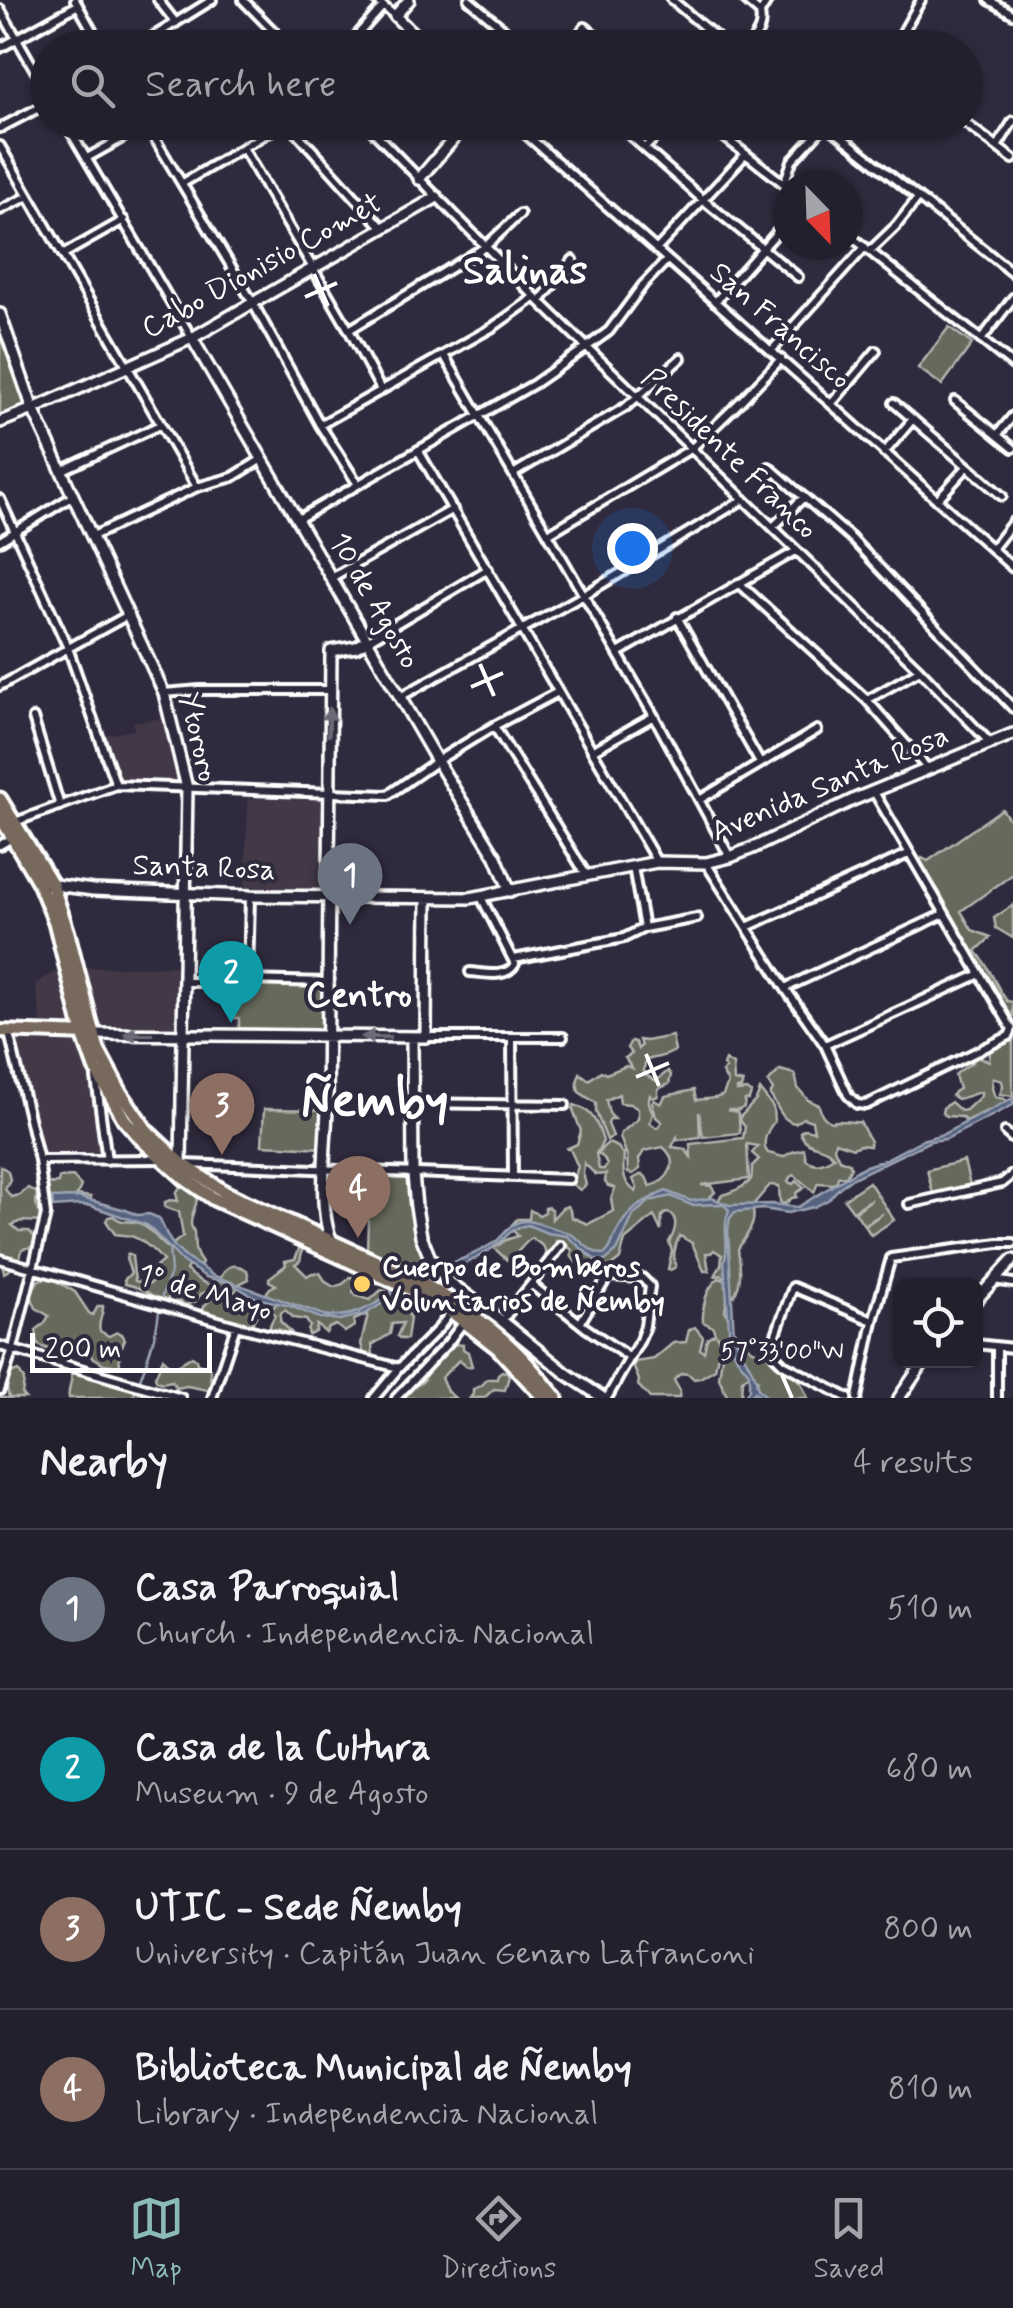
<!DOCTYPE html>
<meta charset="utf-8">
<style>
body{margin:0;font-family:Mynerve,sans-serif;background:#2b2836;color:#f1f3f6}
.controls{position:absolute;right:30px;bottom:30px;display:grid;overflow:hidden;border-radius:15px;box-shadow:0 2px 8px #0004}
.controls button{width:90px;height:90px;display:grid;place-items:center;padding:0;border:0;border-bottom:2px solid #403e4a;background:#23202e;color:#f1f3f6;font:50px sans-serif}
.compass{position:absolute;left:773px;top:170px;width:90px;height:90px;border-radius:50%;background:#23202e;box-shadow:0 2px 8px #0004;rotate:157deg}
.scale{position:absolute;left:30px;bottom:25px;width:182px;box-sizing:border-box;padding-left:10px;border:5px solid #fff;border-top:0;font-size:28px;line-height:35px;white-space:nowrap;color:#fff;-webkit-text-stroke:8px #2f2a3d;paint-order:stroke}
.you{position:absolute;left:632px;top:548px;width:35px;height:35px;margin:-25px;border:8px solid #fff;border-radius:50%;background:#1a73e8;box-shadow:0 0 0 15px #1a73e833}
.badge{display:grid;place-items:center;width:65px;height:65px;border-radius:50%;background:#8bbbb9;color:#fff;font-size:32px;font-weight:700}
.pin{position:absolute;translate:-50% -82px;filter:drop-shadow(0 2px 5px #0008)}
.pin::after{content:'';position:absolute;top:52px;width:35px;height:30px;background:inherit;clip-path:polygon(0 0,100% 0,50% 100%)}
.list{margin:0;padding:0;list-style:none}
h2{display:flex;justify-content:space-between;align-items:center;height:130px;margin:0;padding:0 40px;font-size:42px}
h2 small{font-size:32px;font-weight:400;color:#a3a3aa}
.list li{display:grid;grid-template-columns:65px 1fr auto;gap:30px;align-items:center;box-sizing:border-box;height:160px;padding:0 40px;border-top:2px solid #403e4a}
.list b{display:block;font-size:38px;white-space:nowrap}
.list p{margin:0;font-size:32px;white-space:nowrap;color:#a3a3aa}
.list em{font-size:32px;font-style:normal;color:#a3a3aa}
.icon{flex:none;width:55px;height:55px;fill:none;stroke:currentColor;stroke-width:2;stroke-linecap:round;stroke-linejoin:round}
.map{position:relative;flex:none;width:1013px;height:1398px;overflow:hidden}
.search{position:absolute;background:#23202e;box-shadow:0 2px 8px #0004;left:30px;right:30px;top:30px;height:110px;display:flex;align-items:center;gap:25px;box-sizing:border-box;padding:0 35px;border-radius:55px;color:#a3a3aa;font-size:38px}
.sheet{height:770px;background:#23202e}
nav{display:flex;justify-content:space-around;align-items:center;box-sizing:border-box;height:140px;border-top:2px solid #403e4a;background:#23202e;font-size:28px;color:#a3a3aa}
nav a{display:grid;justify-items:center;gap:5px}
nav .on{color:#8bbbb9}
.map>svg:first-child{display:block}
</style>
<div class="map">
<svg width="1013" height="1398" viewBox="0 0 1013 1398">
<rect width="100%" height="100%" fill="#2f2a3d"/>
<filter id="ink" filterUnits="userSpaceOnUse"><feTurbulence type="fractalNoise" baseFrequency=".01" numOctaves="2"/><feDisplacementMap in="SourceGraphic" scale="20" xChannelSelector="R" yChannelSelector="G"/><feConvolveMatrix kernelMatrix="1 2 1 2 8 2 1 2 1" color-interpolation-filters="sRGB"/></filter>
<g filter="url(#ink)">
<path fill="#423946" d="M167,718L182,783L120,781L105,735L134,730L133,722Z
M248,798L323,800V891L245,889Z
M185,966L184,1034H93L77,968Z
M62,968L74,1028L42,1026L35,984Z
M15,1035L76,1037L83,1059L93,1078L105,1155L41,1154Z"/>
<path fill="#656a5c" stroke="#b2b4ae" stroke-width="2.5" fill-rule="evenodd" d="M949,327L972,344L942,385L918,368Z
M0,335L27,405L0,416Z
M1002,809L1013,825V874L961,911L972,930L991,937L976,951C991,968 994,984 1007,1001L1013,1002V1024L954,927L939,891L920,864L922,858L928,861Z
M1013,905V938L996,928L994,918Z
M231,982L323,983V1031L239,1028V1018H231Z
M672,1036L675,1051C663,1058 658,1056 647,1060L643,1070L646,1075L656,1081L668,1071L671,1075L669,1084L658,1089V1096L653,1098L650,1095C647,1103 651,1107 653,1114L650,1123L657,1128L662,1122L656,1117L652,1102L654,1100L661,1104L665,1096L694,1090L696,1100C706,1098 715,1100 723,1095L728,1083L722,1072L726,1069L723,1065L725,1060L733,1065L734,1081L743,1083L741,1088L737,1089V1091L747,1090L751,1093L749,1100H745L744,1107L739,1110H727L737,1112L739,1118L756,1100L760,1090L773,1107L774,1122C768,1129 760,1144 768,1153L783,1157L792,1152L804,1149L806,1159C815,1168 826,1162 834,1157C825,1143 806,1150 800,1132L804,1129L814,1131L812,1121L803,1118L795,1123C781,1121 778,1105 770,1095L773,1090L768,1082L780,1070L795,1074L798,1088L808,1100L819,1105C821,1114 823,1118 831,1122C842,1119 849,1123 860,1122L870,1141V1146L860,1145L853,1148L835,1142L834,1148L839,1159L849,1163L851,1167L846,1176L838,1177L837,1181L833,1184L818,1183L814,1192L794,1175L790,1177L788,1182L793,1184L796,1181L804,1188L796,1193L797,1197L792,1198L785,1204L780,1202L779,1186L770,1185L752,1206C758,1225 746,1234 738,1249C740,1264 743,1282 734,1296L729,1289L725,1310L738,1338L753,1350L775,1357L801,1383L808,1398H746L748,1392L754,1391L758,1380L753,1376H747L742,1380L741,1398H728L719,1378L724,1342L717,1335L720,1345L715,1369L700,1378L694,1379C687,1371 680,1372 674,1380L680,1391L679,1398H650L638,1385L639,1380L634,1368L635,1362L654,1359L673,1343L686,1342L689,1330L695,1327L703,1337L700,1349L704,1352C707,1342 704,1337 715,1334L713,1327L703,1322C702,1306 706,1288 719,1278L725,1280L722,1275L715,1276L721,1265L722,1255L714,1250L711,1253H706L709,1271H704L692,1243L680,1236C675,1244 672,1258 676,1267L670,1270L668,1269L672,1251L669,1242C674,1234 679,1221 671,1214L666,1213L662,1216L661,1231L654,1216L625,1240L620,1259C606,1272 604,1266 588,1264V1269L583,1271L571,1256L572,1250L565,1244L556,1241L551,1256L546,1257L544,1247L532,1238C522,1244 518,1255 507,1260L494,1248L506,1240L518,1236L510,1227L517,1219H529L530,1210L539,1215L545,1212V1208L548,1207L552,1210V1219L562,1208L567,1206L570,1210L571,1217L588,1224L613,1211L611,1199L615,1188L608,1186L605,1182L606,1174L596,1175L584,1163L583,1173L586,1185L580,1190L572,1184L578,1167L570,1149H566L577,1144L581,1131L573,1110L574,1105C593,1110 598,1124 603,1141L596,1154L599,1169H604L607,1165L604,1158L598,1154L602,1148L608,1143L618,1147L622,1153H624C623,1169 621,1182 636,1192L637,1188L633,1179L642,1174L646,1177L650,1186C670,1181 680,1161 663,1147L644,1151L639,1159L640,1169L633,1174L628,1173L627,1156L620,1137L621,1133L638,1119V1109L630,1104L620,1103L619,1094L606,1100L609,1113L614,1119H610L608,1124L613,1136L607,1140L596,1112V1103L579,1092L577,1082L580,1073L589,1080L601,1071L606,1074L626,1066L632,1068L625,1058L632,1054L627,1048L631,1041L635,1042L638,1049L641,1046L639,1040L646,1041ZM699,1112L703,1137L740,1133L739,1119L745,1127L743,1138L690,1144L691,1157L685,1149L672,1147L677,1137L678,1140L700,1137ZM747,1144L758,1146L752,1153L759,1159L752,1166C752,1168 752,1178 751,1179C746,1187 730,1193 722,1195L716,1203L708,1199L715,1192L711,1186L701,1185L749,1179Z
M1013,1039V1096L1000,1094L1003,1086L1002,1081L993,1078L992,1088L995,1097L1004,1099L1008,1102L965,1121L962,1117L946,1116L942,1113L943,1108L951,1102L961,1111L966,1110L981,1096V1092C972,1094 964,1098 957,1099L952,1096L954,1092L959,1089L955,1075C962,1067 973,1065 977,1056L989,1061L990,1051Z
M264,1109L327,1110L324,1148L262,1145Z
M964,1161L970,1185L933,1194L927,1170Z
M0,1166L8,1171L10,1180L5,1189L11,1197L20,1195L28,1188L37,1193L36,1203L42,1222L21,1221L12,1225L19,1231H29L36,1238L32,1247L22,1249C20,1262 15,1267 4,1273L0,1257Z
M73,1177L81,1186L77,1195L91,1197V1204L86,1206L66,1197L53,1200L47,1198L45,1191L49,1184L58,1183L59,1178Z
M377,1177L408,1179L418,1241L427,1260L390,1261L367,1251L369,1187H376Z
M869,1182L894,1220L871,1235L865,1226L883,1213L864,1225L855,1212L872,1199L853,1211L844,1199Z
M182,1184C210,1192 191,1206 191,1224C191,1227 193,1229 194,1232C195,1245 193,1252 202,1263L199,1268L189,1265L186,1270C195,1277 205,1287 217,1284C224,1271 228,1259 247,1270L249,1279L239,1284L235,1292L244,1304L259,1311L249,1329L217,1319L203,1311L204,1306L211,1299V1294L206,1292L201,1294L195,1302L185,1305L176,1300V1291L171,1290L166,1305C157,1302 158,1298 150,1294C143,1289 134,1286 125,1284L124,1280L131,1273L126,1259L128,1254L132,1256L135,1281L150,1284L153,1280L152,1270L163,1261C157,1253 142,1239 131,1236C126,1235 120,1235 115,1234L106,1221L108,1217L113,1216C125,1225 127,1219 139,1223C150,1227 158,1241 168,1248L183,1236L179,1212L165,1207V1202L170,1200L178,1201L176,1193Z
M303,1247L300,1261L295,1264L307,1276L312,1273H320L326,1282L334,1287L343,1284L351,1277L356,1278L357,1282L353,1292L356,1296L370,1300L381,1290L386,1291L387,1296L391,1297L396,1295L400,1298L399,1303L390,1305L392,1308H407L410,1318L407,1339H401L397,1336L403,1323L392,1324L390,1334L372,1345L373,1355L368,1356L364,1354L361,1344L368,1314L354,1320V1326L345,1332L336,1325L329,1328L326,1333L317,1325L316,1332L309,1335L308,1331L310,1326L306,1320L294,1318L285,1310L281,1313L280,1321L291,1332L287,1333L278,1329L271,1330L270,1325L275,1315L271,1310L278,1302L268,1297L267,1292L270,1288L276,1285L269,1281V1278L286,1265L285,1261L295,1259L299,1249Z
M49,1277L75,1292L89,1313L93,1315L98,1306H103C104,1315 97,1321 100,1331L109,1336L117,1332L122,1334L125,1339L119,1353L120,1366L104,1364L91,1356L80,1355L62,1344L47,1349L38,1345L36,1330L44,1324L49,1316L36,1308L30,1293L39,1280Z
M453,1344L463,1345V1349L468,1352L472,1366L467,1367L459,1360L441,1378L447,1391L455,1398H406L405,1393L409,1385C417,1385 419,1386 425,1379V1369L434,1364L444,1347Z
M191,1357L196,1359L197,1364L206,1366L210,1369L211,1385L208,1390L187,1386L176,1388L172,1381L162,1383L157,1381L155,1377L163,1358L169,1365L174,1367Z
M19,1371L24,1380L22,1395L25,1398H0H9L6,1383L9,1374Z
M502,1371L507,1372L509,1376L505,1390L494,1389L484,1398H470L473,1394V1389L481,1386L488,1379H497L498,1374Z
M76,1373C99,1380 120,1384 142,1393L143,1398H69C67,1390 73,1382 71,1374Z"/>
<path fill="#576480" stroke="#9aa2b3" stroke-width="2.5" d="M1013,1098V1105L954,1135L946,1139L930,1141L853,1178L840,1187L828,1200L814,1207L788,1213L763,1209L735,1212L730,1218L728,1229L734,1336L755,1376L758,1389L768,1398H761L755,1392L748,1398H744L749,1390V1373L737,1358L730,1342L724,1262C731,1245 721,1228 729,1210L723,1204L691,1205L671,1196L650,1201L634,1214L617,1251L605,1261L595,1260L567,1236L547,1233L528,1225C514,1227 510,1233 500,1242C486,1254 465,1265 448,1271L444,1265C460,1261 481,1251 495,1242C506,1234 511,1220 527,1221C531,1221 568,1232 572,1235C585,1242 589,1254 605,1254C613,1247 611,1242 616,1233C627,1210 645,1200 666,1191L691,1201L712,1198L729,1205L772,1204L798,1207L863,1167L884,1160L922,1140L943,1134Z
M78,1197L126,1210L137,1215L149,1214L159,1218C166,1232 170,1245 183,1255C192,1264 203,1266 212,1275L326,1316C352,1318 370,1308 391,1294L392,1284L404,1290L365,1314L340,1320L320,1318L290,1306L256,1298L232,1284L206,1277L183,1262L147,1225L91,1206L80,1205L53,1207L52,1198Z"/>
<g fill="none" stroke-linecap="round" stroke-linejoin="round">
<path stroke="#9aa2b3" stroke-width="2.5" d="M161,1299L171,1272L169,1247
M139,1382C147,1361 159,1328 159,1307
M132,1398L138,1387"/>
<g stroke="#fff" stroke-width="14">
<path id="street" d="M75,0L102,48
M158,0L176,23
M243,0L290,48
M376,0L395,16
M469,0L526,48
M672,0L729,48
M745,0L760,13
M989,0L1013,14
M0,9L48,93
M0,48L78,5
M135,48L212,0
M275,48L285,42
M346,48L383,6
M567,48L585,27L611,48
M747,48C757,35 763,29 760,13L768,0
M894,48L921,0
M65,122L192,338
M145,122L253,303L320,425L357,483
M287,122L383,228
M364,122L535,297L920,670L990,743
M512,122L831,404L1013,568
M615,122L702,199L798,277
M705,122L788,187
M823,122L1013,273
M964,122L1013,159
M0,128L48,103
M0,146L197,487
M997,147L1013,121
M243,148L349,330L381,390
M645,148L669,122
M87,158L149,123
M183,183L286,122
M784,184L792,161L825,125
M0,210L29,196
M848,234L1013,365
M656,250L745,155
M870,251L896,226L918,198
M64,254L124,220
M540,301L573,260
M715,302L788,220
M349,330L485,247L520,214
M981,340L1013,298
M771,351L865,247
M444,355L654,716L730,857
M955,401L1013,448
M832,403L876,351
M894,403L1002,496
M320,425L493,327L535,297
M997,435L1013,416
M418,450L657,862
M884,453L913,419
M769,467L851,538L1013,708
M63,470L160,425
M513,474L627,406L681,358
M0,499L68,648L116,785
M937,500L967,467
M298,519L534,384L587,347L609,331L643,285L667,260
M774,526L804,497
M548,534L692,448L742,400L781,359
M93,536L197,487L233,477L262,459
M0,541L73,496
M992,549L1013,522
M331,578L453,509
M739,583L867,700L928,769
M677,617L760,763
M367,641L488,569
M618,653L796,551
M0,686L128,615
M164,693L200,690H329
M400,697L584,595L744,499
M867,700L920,670
M33,718L60,806
M494,726L587,876
M592,751L654,716
M701,799L817,730
M15,822L116,785L388,795L437,761L494,726L558,692
M0,845L12,838
M706,863L785,988L825,1045L848,1095L857,1104L866,1105L1009,1036L1012,1029L874,792
M633,867L644,928
M747,927L908,854
M514,959L624,938L644,928L697,918
M470,972C486,973 506,979 515,964L481,897
M246,980L328,982
M185,982H240L248,978L250,896
M785,988L944,914
M426,1037H563
M512,1037L513,1177
M825,1045L980,974
M96,1078L107,1160
M412,1103L565,1105
M1005,1132L1013,1139
M39,1160L162,1159
M185,1164L569,1179
M909,1204L1002,1183L1013,1174
M0,1259L236,1326L399,1368
M994,1280L1013,1283
M532,1285L586,1328L630,1358
M502,1321L561,1246
M580,1323L608,1276L642,1278L650,1286L645,1326L640,1340L607,1398
M976,1344L1013,1348
M0,1346L181,1398
M997,1347V1398
M0,1390L13,1349L46,1215L39,1160L9,1033
M212,1398L236,1326
M374,1398L399,1368L439,1328L451,1312
M396,1398L448,1343L465,1320
M848,1398L783,1364L775,1356L771,1348L793,1287L873,1321
M857,1398L873,1321L891,1258L998,1243H1013"/>
</g>
<g stroke="#fff" stroke-width="16">
<path id="secondary" d="M409,0L395,16L428,48
M419,179L468,122
M0,314L33,409L164,693L187,788L181,1163
M192,338L437,761L496,857L510,891
M0,422L33,409L192,338L437,197
M47,884L93,890L250,896L470,898L657,862L706,863L730,857L755,847L855,799L1013,734
M93,1034L426,1037L427,898
M412,1037L413,1174L416,1207L421,1236L430,1258L445,1279L502,1321L567,1374L603,1398
M333,1242C317,1218 326,1140 327,1110L331,651L356,647L367,641
M976,1300L1013,1260
M899,1398L925,1360"/>
</g>
<g stroke="#fff" stroke-width="18">
<path id="primary" d="M0,1031L89,1034"/>
</g>
<g stroke="#fff" stroke-width="19">
<path id="highway" d="M0,799L52,884L68,933L98,1050L121,1093L147,1131L181,1163L226,1193L420,1282C454,1302 487,1323 515,1351C530,1365 543,1382 556,1398
M0,816L39,883L55,922L83,1034L95,1068L124,1119L143,1141L184,1178L214,1199L415,1291L448,1309L498,1348L544,1398"/>
</g>
<use href="#street" stroke="#2f2a3d" stroke-width="6"/>
<use href="#secondary" stroke="#2f2a3d" stroke-width="9"/>
<use href="#primary" stroke="#77695c" stroke-width="10"/>
<use href="#highway" stroke="#77695c" stroke-width="11"/>
</g>
<defs><path id="oneway-solid" d="M-6-.8H1V-3.2L6.5 0L1 3.2V.8H-6Z" transform="scale(2.5)"/></defs>
<g fill="#6d6a77">
<use href="#oneway-solid" transform="translate(329 722) rotate(-89)"/>
<use href="#oneway-solid" transform="translate(138 1034) rotate(-180)"/>
<use href="#oneway-solid" transform="translate(376 1037) rotate(-179)"/>
</g>
</g>
<path fill="none" stroke="#fff" stroke-width="4" d="M314,274L328,306M305,297L337,283M480,664L494,696M471,687L503,673M646,1054L659,1086M636,1077L669,1063M782,1375L792,1398"/>
<circle fill="#ffd166" stroke="#2f2a3d" stroke-width="4" cx="362" cy="1284" r="10"/>
<g text-anchor="middle" dominant-baseline="central" stroke-width="8" stroke-linejoin="round" paint-order="stroke">
<g font-size="30" fill="#fff" stroke="#2f2a3d">
<text transform="translate(262 266) rotate(-29)">Cabo Dionisio Comet</text>
<text transform="translate(780 326) rotate(41)">San Francisco</text>
<text transform="translate(729 454) rotate(44)">Presidente Franco</text>
<text transform="translate(374 601) rotate(60)">10 de Agosto</text>
<text transform="translate(198 737) rotate(77)">Ytororo</text>
<text transform="translate(830 784) rotate(-23)">Avenida Santa Rosa</text>
<text transform="translate(204 868) rotate(2)">Santa Rosa</text>
<text transform="translate(205 1293) rotate(16)">1º de Mayo</text>
</g>
<g font-size="30" font-weight="bold" fill="#fff" stroke="#2f2a3d" text-anchor="start">
<text x="382" y="1267">Cuerpo de Bomberos<tspan x="382" dy="34">Voluntarios de Ñemby</tspan></text>
</g>
<g font-size="35" font-weight="bold" fill="#fff" stroke="#2f2a3d">
<text x="359" y="996">Centro</text>
</g>
<g font-size="40" font-weight="bold" fill="#fff" stroke="#2f2a3d">
<text x="525" y="272">Salinas</text>
</g>
<g font-size="50" font-weight="bold" fill="#fff" stroke="#2f2a3d">
<text x="375" y="1101">Ñemby</text>
</g>
</g>
<g font-size="25" text-anchor="middle" fill="#fff" stroke="#2f2a3d" stroke-width="8" stroke-linejoin="round" paint-order="stroke">
<text x="782" y="1359">57°33'00"W</text>
</g>
</svg>
<div class="controls">
<button><svg class="icon" aria-label="locate" viewBox="0 0 24 24"><circle cx="12" cy="12" r="6"/><path d="M12 2v4M12 18v4M2 12h4M18 12h4"/></svg></button>
</div>
<svg class="compass" viewBox="-18 -18 36 36"><path d="M0-13l5 13h-10z" fill="#e53935"/><path d="M0 13l5-13h-10z" fill="#a3a3aa"/></svg>
<div class="scale">200 m</div>
<div class="you"></div>
<div class="pin badge" style="left:350px;top:925px;background:#6b7280">1</div>
<div class="pin badge" style="left:231px;top:1023px;background:#0f9aa8">2</div>
<div class="pin badge" style="left:222px;top:1155px;background:#8d6e63">3</div>
<div class="pin badge" style="left:358px;top:1238px;background:#8d6e63">4</div>
<div class="search"><svg class="icon" aria-label="search" viewBox="0 0 24 24"><circle cx="10" cy="10" r="6"/><path d="M15 15l6 6"/></svg>Search here</div>
</div>
<section class="sheet">
<h2>Nearby<small>4 results</small></h2>
<ul class="list">
<li><span class="badge" style="background:#6b7280">1</span><div><b>Casa Parroquial</b><p>Church · Independencia Nacional</p></div><em>510 m</em></li>
<li><span class="badge" style="background:#0f9aa8">2</span><div><b>Casa de la Cultura</b><p>Museum · 9 de Agosto</p></div><em>680 m</em></li>
<li><span class="badge" style="background:#8d6e63">3</span><div><b>UTIC - Sede Ñemby</b><p>University · Capitán Juan Genaro Lafranconi</p></div><em>800 m</em></li>
<li><span class="badge" style="background:#8d6e63">4</span><div><b>Biblioteca Municipal de Ñemby</b><p>Library · Independencia Nacional</p></div><em>810 m</em></li>
</ul>
</section>
<nav>
<a class="on"><svg class="icon" aria-label="map" viewBox="0 0 24 24"><path d="M3 6l6-2 6 2 6-2v14l-6 2-6-2-6 2zM9 4v14M15 6v14"/></svg>Map</a>
<a><svg class="icon" aria-label="directions" viewBox="0 0 24 24"><path d="M12 3l9 9-9 9-9-9zM9 14v-3h6M13 9l2 2-2 2"/></svg>Directions</a>
<a><svg class="icon" aria-label="saved" viewBox="0 0 24 24"><path d="M7 4h10v16l-5-4-5 4z"/></svg>Saved</a>
</nav>
